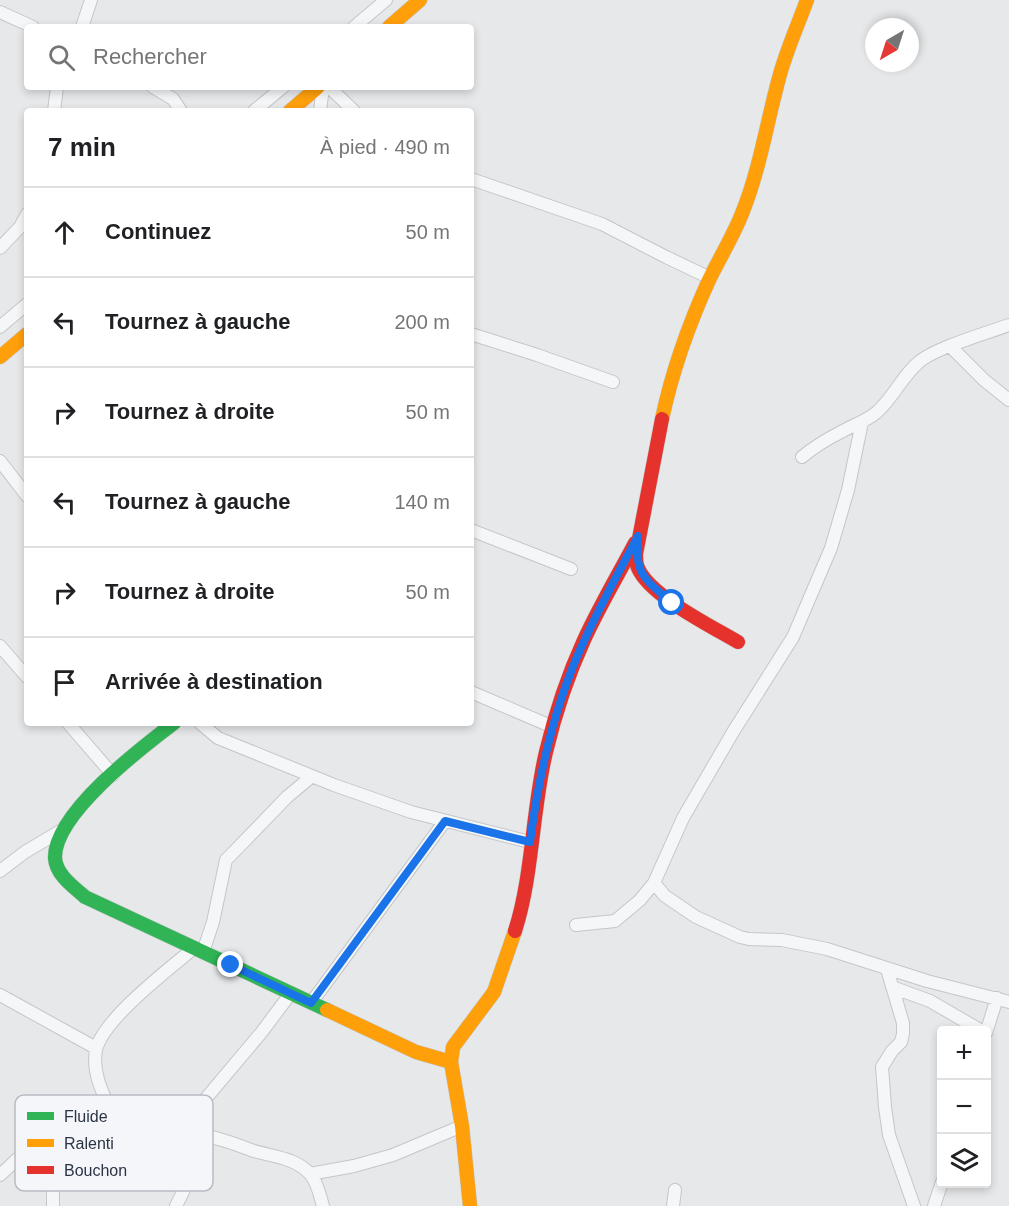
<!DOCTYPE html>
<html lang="fr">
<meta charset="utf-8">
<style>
body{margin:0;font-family:Helvetica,sans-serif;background:#f6f6f6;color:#202124}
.controls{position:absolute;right:18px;bottom:18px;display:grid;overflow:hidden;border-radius:6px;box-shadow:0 3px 9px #0003}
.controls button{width:54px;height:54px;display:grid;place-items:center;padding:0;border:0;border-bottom:2px solid #e0e0e0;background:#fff;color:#202124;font:30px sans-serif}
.compass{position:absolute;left:865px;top:18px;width:54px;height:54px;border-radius:50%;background:#fff;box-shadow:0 3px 9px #0003;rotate:219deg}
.stop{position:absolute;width:18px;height:18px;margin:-14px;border:4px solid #1a73e8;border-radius:50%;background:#fff}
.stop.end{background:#1a73e8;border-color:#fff;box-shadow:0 2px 6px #0008}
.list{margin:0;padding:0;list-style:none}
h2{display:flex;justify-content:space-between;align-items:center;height:78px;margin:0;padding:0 24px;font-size:26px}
h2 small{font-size:20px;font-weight:400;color:#757577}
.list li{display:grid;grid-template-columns:39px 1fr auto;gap:18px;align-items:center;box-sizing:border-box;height:90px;padding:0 24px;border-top:2px solid #e0e0e0}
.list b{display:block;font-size:22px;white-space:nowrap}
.list em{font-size:20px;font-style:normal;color:#757577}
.icon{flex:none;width:33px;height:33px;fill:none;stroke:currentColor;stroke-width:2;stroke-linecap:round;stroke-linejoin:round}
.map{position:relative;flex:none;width:1009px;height:1206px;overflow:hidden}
.search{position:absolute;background:#fff;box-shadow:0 3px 9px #0003;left:24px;top:24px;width:450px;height:66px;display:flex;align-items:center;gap:15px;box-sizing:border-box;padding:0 21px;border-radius:6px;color:#757577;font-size:22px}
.panel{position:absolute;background:#fff;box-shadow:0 3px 9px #0003;left:24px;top:108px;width:450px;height:618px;border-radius:6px}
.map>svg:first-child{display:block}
</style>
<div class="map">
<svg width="1009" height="1206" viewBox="0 0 1009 1206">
<rect width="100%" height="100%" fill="#e6e8ea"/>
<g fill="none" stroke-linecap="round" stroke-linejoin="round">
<g stroke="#c4c6c8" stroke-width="14">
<path id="street" d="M0,12L33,27
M82,27L91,0
M354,27L386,0
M153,87L173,99L181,111
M329,87L354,111
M54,111L57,87
M254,111L283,87
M320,111L323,87
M471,179L602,224L666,257L710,278
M0,248L20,227L27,214
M0,327L27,304
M471,334L537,355L613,382
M951,347L984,380L1009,400
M802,457C814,447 827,439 841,432C853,425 867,421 877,412C894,397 902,376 919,362C935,348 987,333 1009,325
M0,461L27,496
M471,530L571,569
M0,646L27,677
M471,692L553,727
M68,723L113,775
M200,723L218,738L334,785L411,812L530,842
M0,871L25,852L62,830
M654,883L665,896L696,917L740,937L749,939L782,940L827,949L927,981L1009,1002
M576,925L615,921L640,900L654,883L683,818L733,732L793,637L831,548L848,490L862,422
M203,952L213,922L226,860L287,797L311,777
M887,969L903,1023V1034L901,1042L892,1051L882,1067L885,1107L889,1135L914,1206
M892,987L930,1001L980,1030
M0,995L96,1048
M311,1003L445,821
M986,1033L997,998
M111,1111C102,1092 92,1072 96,1050C103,1019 169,969 194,948
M197,1134C217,1137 233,1143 251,1150C272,1157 296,1157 311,1175C318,1184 320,1196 323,1206
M41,1138L45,1162L53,1180V1206
M310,1174L354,1166L393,1155L462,1126
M0,1175C15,1162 29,1146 45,1135C66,1120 108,1108 134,1108C160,1107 178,1117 202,1103L261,1033L291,993
M176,1206L201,1155L191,1110
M673,1206L675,1190
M934,1206L942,1182"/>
</g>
<g stroke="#c4c6c8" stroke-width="15">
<path id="fast" d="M174,723C141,748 54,814 55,858C56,875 74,887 85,897L327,1010"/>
</g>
<g stroke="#c4c6c8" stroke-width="15">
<path id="slow" d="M389,27L420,0
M290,111L318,87
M0,357L27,334
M662,419C672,372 689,324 709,280C720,257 734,235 743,211C760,168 767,122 779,78C786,51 798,25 807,0
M327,1010L416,1052L451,1062
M470,1206L462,1126L451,1062L453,1047L494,992L515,931"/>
</g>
<g stroke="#c4c6c8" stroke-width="15">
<path id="jam" d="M662,419L636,554C636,558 636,564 638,568C650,596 711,626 738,642
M515,931C533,875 532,810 546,752C555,714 568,675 584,640C599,607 618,575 635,543"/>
</g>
<use href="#street" stroke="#f5f6f7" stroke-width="12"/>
<use href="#fast" stroke="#30b455" stroke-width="14"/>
<use href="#slow" stroke="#ff9f0a" stroke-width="14"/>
<use href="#jam" stroke="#e5322d" stroke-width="14"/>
</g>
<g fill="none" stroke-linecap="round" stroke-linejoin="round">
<path stroke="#1a73e8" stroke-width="8" d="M231,965L311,1003L445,821L530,842C539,773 555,702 585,639C601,604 620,570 638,536C634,575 645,579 672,603"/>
</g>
<rect x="15" y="1095" width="198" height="96" rx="9" fill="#f4f6f9" stroke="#b8bcc3" stroke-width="1.5"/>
<rect x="27" y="1112" width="27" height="8" fill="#30b455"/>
<rect x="27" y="1139" width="27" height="8" fill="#ff9f0a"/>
<rect x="27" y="1166" width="27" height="8" fill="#e5322d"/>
<g font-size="16" fill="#2b3445">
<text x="64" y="1122">Fluide</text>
<text x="64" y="1149">Ralenti</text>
<text x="64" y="1176">Bouchon</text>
</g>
</svg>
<div class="controls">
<button>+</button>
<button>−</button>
<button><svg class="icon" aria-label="layers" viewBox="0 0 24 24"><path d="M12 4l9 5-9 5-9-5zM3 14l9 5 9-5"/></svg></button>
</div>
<svg class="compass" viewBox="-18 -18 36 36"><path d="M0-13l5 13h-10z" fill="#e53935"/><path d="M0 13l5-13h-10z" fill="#757577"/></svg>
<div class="stop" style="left:672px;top:603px"></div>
<div class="stop end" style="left:231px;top:965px"></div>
<div class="search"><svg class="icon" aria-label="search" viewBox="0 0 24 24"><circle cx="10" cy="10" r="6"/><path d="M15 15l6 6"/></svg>Rechercher</div>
<section class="panel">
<h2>7 min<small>À pied · 490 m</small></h2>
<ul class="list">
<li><svg class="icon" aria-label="ahead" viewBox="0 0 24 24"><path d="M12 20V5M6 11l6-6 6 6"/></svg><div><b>Continuez</b></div><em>50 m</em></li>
<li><svg class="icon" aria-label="left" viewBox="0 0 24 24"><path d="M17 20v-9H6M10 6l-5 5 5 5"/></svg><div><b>Tournez à gauche</b></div><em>200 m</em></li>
<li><svg class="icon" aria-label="right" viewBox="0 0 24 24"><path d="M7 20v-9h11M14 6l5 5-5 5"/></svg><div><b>Tournez à droite</b></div><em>50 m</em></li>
<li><svg class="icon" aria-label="left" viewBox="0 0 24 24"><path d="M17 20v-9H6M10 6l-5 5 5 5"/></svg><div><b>Tournez à gauche</b></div><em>140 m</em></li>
<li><svg class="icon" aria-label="right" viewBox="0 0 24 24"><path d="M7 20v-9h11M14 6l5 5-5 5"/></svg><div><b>Tournez à droite</b></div><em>50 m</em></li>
<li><svg class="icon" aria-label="arrive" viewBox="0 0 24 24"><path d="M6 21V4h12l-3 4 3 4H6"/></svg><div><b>Arrivée à destination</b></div></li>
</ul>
</section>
</div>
